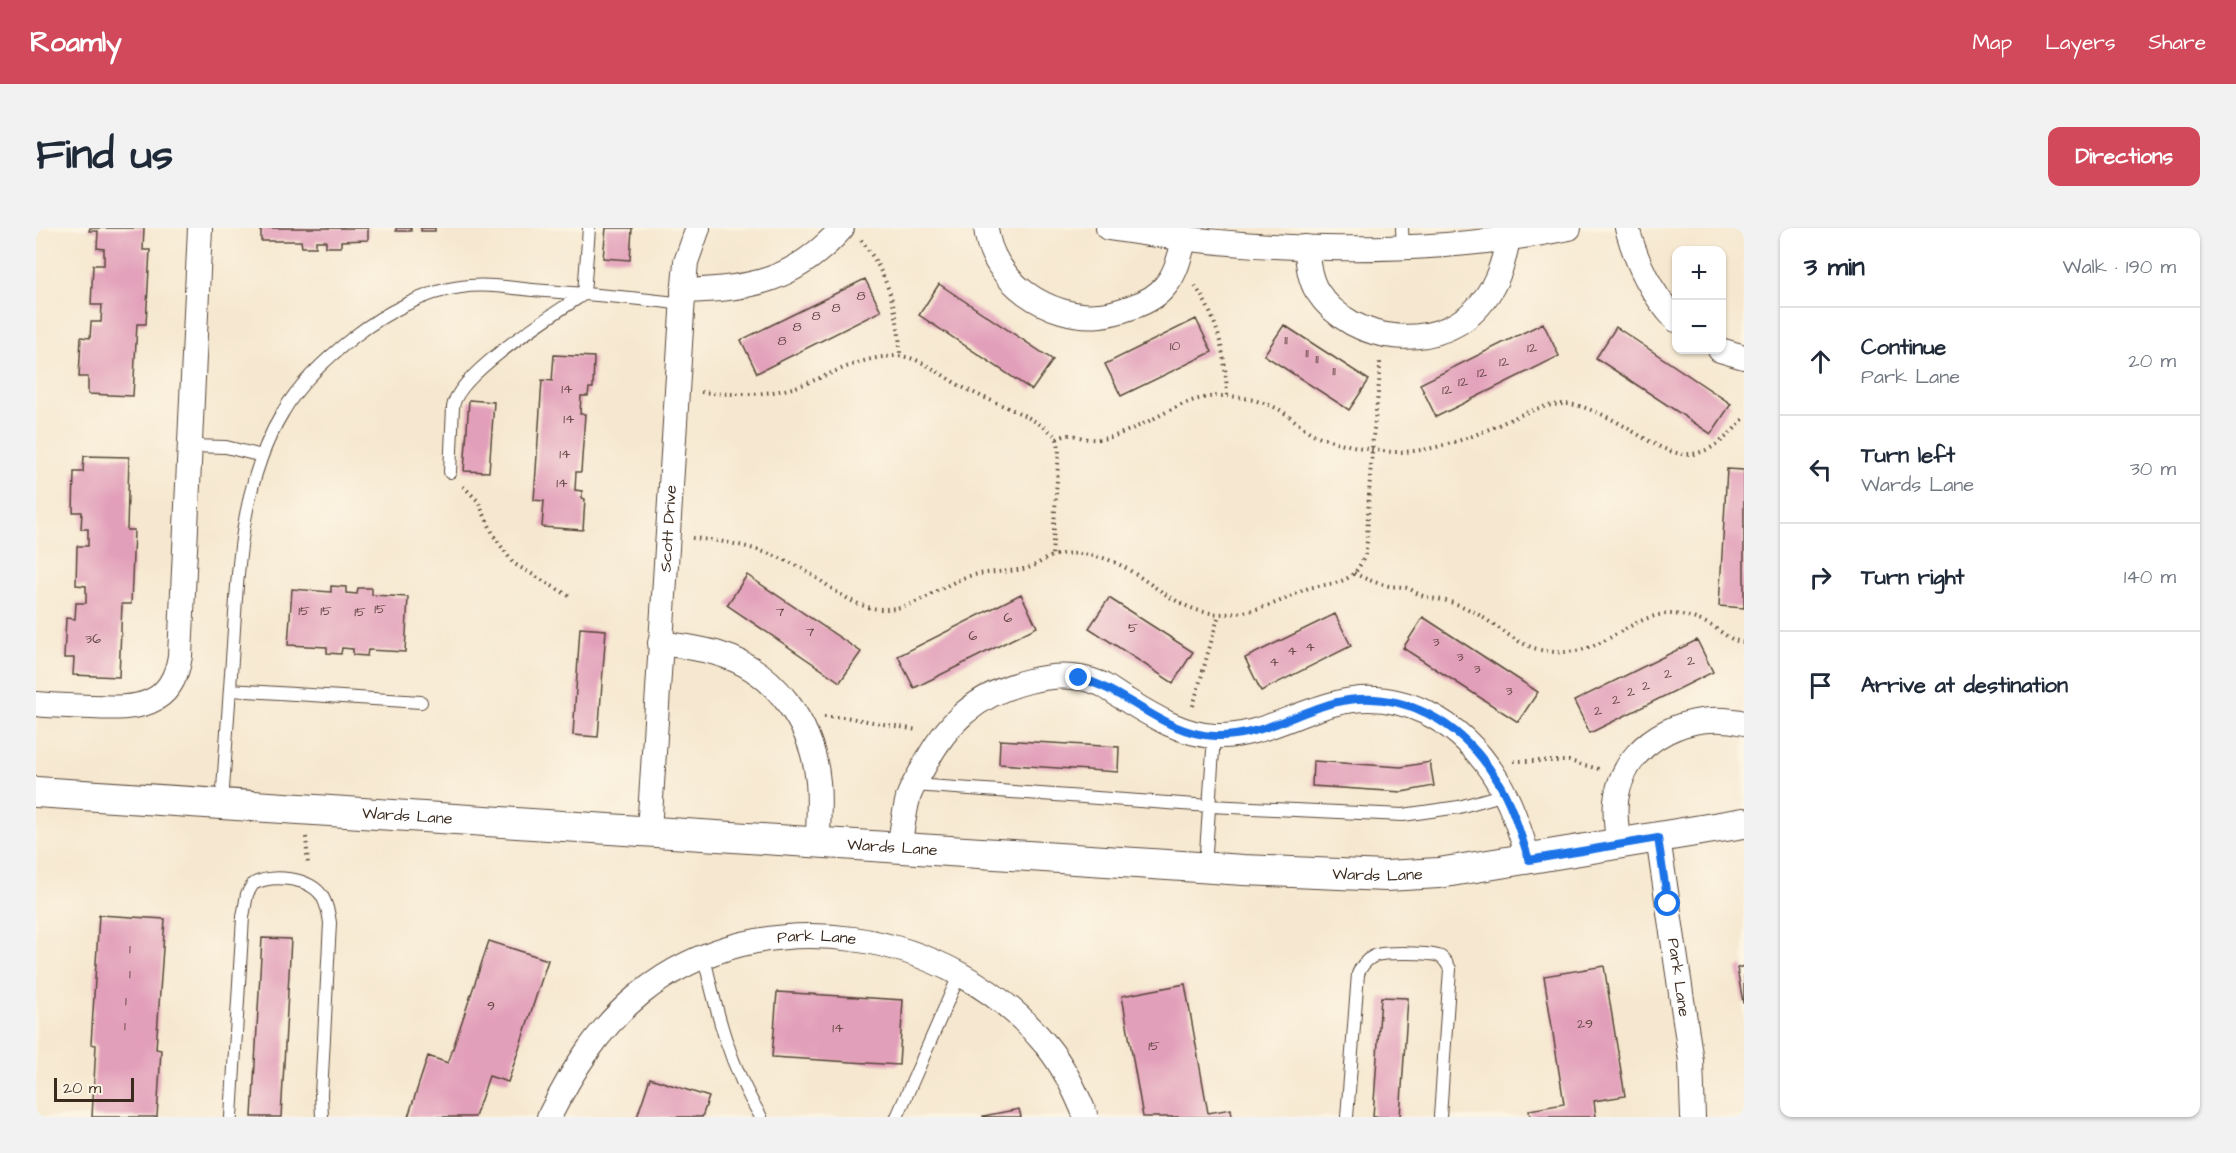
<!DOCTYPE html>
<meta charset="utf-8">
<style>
body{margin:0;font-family:"Architects Daughter",sans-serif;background:#f2f2f3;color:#1f2937}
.controls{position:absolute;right:18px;top:18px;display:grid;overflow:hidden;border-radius:12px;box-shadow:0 2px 4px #0004}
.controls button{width:54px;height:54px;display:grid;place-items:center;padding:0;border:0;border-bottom:2px solid #e0e1e3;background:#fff;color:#1f2937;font:30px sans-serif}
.scale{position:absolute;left:18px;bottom:15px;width:80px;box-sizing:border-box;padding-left:6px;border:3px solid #3b2a1e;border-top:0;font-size:16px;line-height:21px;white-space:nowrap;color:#3b2a1e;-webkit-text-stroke:4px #fcf5e5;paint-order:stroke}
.stop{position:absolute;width:18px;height:18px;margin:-14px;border:4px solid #1a73e8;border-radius:50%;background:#fff}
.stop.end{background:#1a73e8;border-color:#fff;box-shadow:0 2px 6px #0008}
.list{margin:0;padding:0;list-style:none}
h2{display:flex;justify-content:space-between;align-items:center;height:78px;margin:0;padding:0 24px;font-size:26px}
h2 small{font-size:20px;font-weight:400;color:#747a83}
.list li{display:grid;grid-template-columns:39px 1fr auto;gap:18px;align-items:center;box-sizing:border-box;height:108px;padding:0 24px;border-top:2px solid #e0e1e3}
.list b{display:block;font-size:22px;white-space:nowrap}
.list p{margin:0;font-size:20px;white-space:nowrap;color:#747a83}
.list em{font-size:20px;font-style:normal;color:#747a83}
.icon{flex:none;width:33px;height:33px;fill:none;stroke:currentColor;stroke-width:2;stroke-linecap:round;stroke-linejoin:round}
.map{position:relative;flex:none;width:1708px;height:889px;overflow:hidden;border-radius:12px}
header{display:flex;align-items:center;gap:36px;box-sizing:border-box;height:84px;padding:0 30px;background:#d1495b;color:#fff}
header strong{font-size:28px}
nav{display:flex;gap:33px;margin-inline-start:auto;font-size:21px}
.intro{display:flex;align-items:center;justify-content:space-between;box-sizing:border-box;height:144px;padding:0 36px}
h1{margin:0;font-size:42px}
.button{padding:15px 27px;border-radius:12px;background:#d1495b;color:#fff;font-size:21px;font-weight:700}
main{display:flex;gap:36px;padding:0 36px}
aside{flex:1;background:#fff;border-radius:12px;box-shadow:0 2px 4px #0004}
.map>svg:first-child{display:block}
</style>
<header>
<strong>Roamly</strong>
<nav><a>Map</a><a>Layers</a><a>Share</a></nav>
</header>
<div class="intro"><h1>Find us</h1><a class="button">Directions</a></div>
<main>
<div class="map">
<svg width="1708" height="889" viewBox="0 0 1708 889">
<rect width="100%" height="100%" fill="#fcf5e5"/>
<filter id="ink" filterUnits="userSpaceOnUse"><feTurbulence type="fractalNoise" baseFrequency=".0167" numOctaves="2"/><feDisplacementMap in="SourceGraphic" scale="12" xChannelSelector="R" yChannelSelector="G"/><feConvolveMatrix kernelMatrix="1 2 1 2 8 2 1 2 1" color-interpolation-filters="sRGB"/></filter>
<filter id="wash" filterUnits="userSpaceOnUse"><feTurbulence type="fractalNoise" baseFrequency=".008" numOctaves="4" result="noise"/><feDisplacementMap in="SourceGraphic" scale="24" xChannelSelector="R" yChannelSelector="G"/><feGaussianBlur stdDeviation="1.35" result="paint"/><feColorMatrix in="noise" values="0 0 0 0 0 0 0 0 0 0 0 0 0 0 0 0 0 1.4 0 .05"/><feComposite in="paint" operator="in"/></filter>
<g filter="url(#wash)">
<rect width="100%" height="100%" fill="#f6e8d0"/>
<g id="blocks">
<path fill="#e29fb9" d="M54,0H108L107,22H114L110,96H101L97,168L52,166V149H43L45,109L54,110L55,94H65L66,77H55L57,37H68V21L61,20L62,3H53Z
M225,0H332V12L305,13V19H290V13H280V19H266L265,13H225Z
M360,0H375V3H360Z
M385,0H399V3H385Z
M570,0H596L594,32L567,30Z
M829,51L845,83L721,145L705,112Z
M903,56L1017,132L996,162L883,87Z
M1160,91L1176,124L1085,168L1069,136Z
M1507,95L1523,128L1400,189L1384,156Z
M1248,97L1333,152L1313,182L1228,127Z
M1580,99L1695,176L1675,206L1560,130Z
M518,127L558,129L557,160H553L552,168H545L544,186H549L545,244H540L539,262L546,263V270L549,271L547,302L506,299L508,273L498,272L506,152L516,153Z
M433,172L458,174L453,244L428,243Z
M48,228L93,229L91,302H98L95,376H86L83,449L37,447L38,430H28L30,390L39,391L40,375H50V358L40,357L41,318H52V301H45L46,284H37L38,244H47Z
M1691,241L1708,242V380L1683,378Z
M711,347L825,424L804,454L691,377Z
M295,358L310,359V365L321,366L322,360H336V367L372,369L369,424L332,422L331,428L317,427V421L306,420L305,426L291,425V419L252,417L256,361L295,364Z
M985,366L1001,399L878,460L862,428Z
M1073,370L1157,424L1137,455L1053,400Z
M1299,386L1315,418L1225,463L1209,430Z
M1387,389L1502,464L1482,494L1367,420Z
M544,400L570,402L562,509L537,507Z
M1661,412L1677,444L1554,505L1538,473Z
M964,512L1083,519L1082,544L963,536Z
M1277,533L1365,539L1394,534L1398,558L1366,564L1276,558Z
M63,687L129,691L120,821L125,822L121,889H56L60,817L55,816Z
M226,710L255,711L245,889H216Z
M453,713L512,732L472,854L453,848L439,889H372L392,828L412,835Z
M1568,738L1589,868L1558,873L1560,889H1494L1493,882L1528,876L1508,748Z
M1708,738V775H1707L1701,740Z
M1149,756L1172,885L1195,881L1196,889H1107L1086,768Z
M741,764L867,772L863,837L736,829Z
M1345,769L1372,770L1364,889H1337Z
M614,850L673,869L666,889H601Z
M983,881L985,889H947V888Z"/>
</g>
</g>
<g filter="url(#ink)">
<use href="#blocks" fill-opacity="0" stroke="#574639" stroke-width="1.5"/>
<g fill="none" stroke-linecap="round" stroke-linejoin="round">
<g stroke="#574639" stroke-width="14">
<path id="service" d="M1366,0L1367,19
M154,218L190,219L226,228
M414,244L417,179C421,146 519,85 548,66L553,0
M194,462L385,474
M878,557L1174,578L1367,587L1423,579L1469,566
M186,575C190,523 193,470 197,417C202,339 205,253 247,184C264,154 292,129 319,108C346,87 389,63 425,59C448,55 474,60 497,62C547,66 597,69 646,76
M1169,639L1178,508
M668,729C681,786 694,839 725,889
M195,889L207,689L211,666L217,656C236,646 273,649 286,668C291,677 293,686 294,695L285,867L286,889
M861,889L924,745
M1311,889L1322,746C1325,738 1330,732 1338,728C1347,724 1396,724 1405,729C1409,732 1412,737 1414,741L1404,889"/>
</g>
<g stroke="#574639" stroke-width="26">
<g id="minor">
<path d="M950,0C955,53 1013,92 1064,87C1075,86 1085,83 1096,79C1108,75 1122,68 1130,57C1141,44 1144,26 1149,10"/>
<path d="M1072,0C1221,24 1385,30 1533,0"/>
<path d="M1591,0C1601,36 1615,65 1640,92"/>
<path d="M1270,19C1272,34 1273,50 1281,63C1316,118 1407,126 1447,73C1462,54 1468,33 1472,10"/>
<path d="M647,63C715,61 759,53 806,0"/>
<path d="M1684,122L1708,129"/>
<path d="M624,415C644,418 664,420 683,426C739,442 777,497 782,554C784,574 782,594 782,614"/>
<path d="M0,476C19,478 37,478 56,479C100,481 136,480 144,428L164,0"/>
<path id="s1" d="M613,603L647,69L650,34L662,0"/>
<path id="s2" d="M1622,610L1655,833L1657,889"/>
<path d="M1582,617C1581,599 1577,580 1582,562C1596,508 1657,482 1708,495"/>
<path d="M863,619C866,603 868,586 872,570C875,560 881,551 886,542C910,494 941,466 993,453C1017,447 1042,446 1065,456C1074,461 1083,468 1092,473C1118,489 1148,507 1179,508C1220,510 1258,486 1297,476C1364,457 1426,494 1461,552C1476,576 1484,604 1493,632"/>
<path id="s3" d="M513,889C536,843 563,799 604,766C726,668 915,700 1011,818C1028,839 1040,864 1050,889"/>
</g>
</g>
<g stroke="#574639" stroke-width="32">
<g id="tertiary">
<path id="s4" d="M0,564L1208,642L1350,648L1403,645L1708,595"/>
</g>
</g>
<path stroke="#574639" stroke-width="4" stroke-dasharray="1.5 4.5" stroke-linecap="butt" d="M825,12C851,44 864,87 864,127
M1159,58C1182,90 1190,129 1191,168
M665,164C696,167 730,168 760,159C793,148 821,130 856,128C884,126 906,149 930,161C959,176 990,184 1016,205C1021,209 1022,214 1023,221L1016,328
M1021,211C1038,202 1040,211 1055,211C1066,212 1077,209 1086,205C1123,192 1148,166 1192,168C1209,169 1229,174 1244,182C1256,189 1265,199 1277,206C1296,215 1344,225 1365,224C1394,223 1426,213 1453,201C1477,191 1502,176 1529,176C1539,176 1547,179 1555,182C1618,205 1647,264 1708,190
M427,258L442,273L458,308L477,335L533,368
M656,310C693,313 729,321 763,339C790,353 813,380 845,381C877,382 899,362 927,350C946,343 967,345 987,341C997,340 1003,334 1012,330C1024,324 1040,325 1054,327C1094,332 1123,370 1161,382C1192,392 1228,381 1256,368C1261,365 1267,362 1273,360C1288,356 1305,357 1317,346C1322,342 1327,332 1329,326C1332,314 1331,301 1332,289C1333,267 1334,245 1336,223C1338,192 1344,162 1344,130
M1318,345C1329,351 1340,355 1353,358C1358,359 1365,358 1371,360C1377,362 1381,366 1387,368C1396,371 1406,371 1414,374C1463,388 1480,432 1539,423C1574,418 1601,384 1637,386C1649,387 1666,392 1676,398C1688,405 1694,413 1708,414
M1157,478L1183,386
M788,489H809L881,502
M1478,533H1533L1563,541
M270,609L272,637"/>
<use href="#service" stroke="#fff" stroke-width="12"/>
<use href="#minor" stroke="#fff" stroke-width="24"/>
<use href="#tertiary" stroke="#fff" stroke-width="30"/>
</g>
</g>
<g fill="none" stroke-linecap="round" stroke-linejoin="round" filter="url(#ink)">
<path stroke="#1a73e8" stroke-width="8" d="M1043,450C1091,462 1127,506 1179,508C1220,510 1258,486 1297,475C1364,458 1426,494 1461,552C1476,576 1484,604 1493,632L1622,610L1632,676"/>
</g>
<g text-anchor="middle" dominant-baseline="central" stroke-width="4.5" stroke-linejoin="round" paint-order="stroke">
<g font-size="14" fill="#654745">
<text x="825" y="68">8</text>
<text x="800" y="80">8</text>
<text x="780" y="88">8</text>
<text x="761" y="99">8</text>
<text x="1250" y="112">11</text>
<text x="746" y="113">8</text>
<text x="1139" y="118">10</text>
<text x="1496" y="120">12</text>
<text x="1271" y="125">11</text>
<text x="1281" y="131">11</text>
<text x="1468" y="134">12</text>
<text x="1298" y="143">11</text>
<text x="1446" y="145">12</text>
<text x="1427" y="154">12</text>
<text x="531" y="161">14</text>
<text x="1411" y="162">12</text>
<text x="533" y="191">14</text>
<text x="529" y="226">14</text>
<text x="526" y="255">14</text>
<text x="344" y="381">15</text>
<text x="268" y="383">15</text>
<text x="290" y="383">15</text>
<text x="324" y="384">15</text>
<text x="744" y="384">7</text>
<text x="972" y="390">6</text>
<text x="1097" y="400">5</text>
<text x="774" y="404">7</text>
<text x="937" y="408">6</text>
<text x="57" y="411">36</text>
<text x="1400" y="414">3</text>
<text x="1274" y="419">4</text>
<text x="1256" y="423">4</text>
<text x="1424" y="429">3</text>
<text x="1655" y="433">2</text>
<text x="1238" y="434">4</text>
<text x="1441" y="441">3</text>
<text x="1632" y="446">2</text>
<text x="1610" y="458">2</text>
<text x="1473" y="463">3</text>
<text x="1595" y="464">2</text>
<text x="1580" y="472">2</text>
<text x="1562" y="483">2</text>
<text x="94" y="721">1</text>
<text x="94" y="746">1</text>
<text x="90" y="773">1</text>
<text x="455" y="778">9</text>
<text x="1549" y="796">29</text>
<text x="89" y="798">1</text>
<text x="802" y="800">14</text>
<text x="1118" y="818">15</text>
</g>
<g font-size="16" fill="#3b2a1e" stroke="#fcf5e5">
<text stroke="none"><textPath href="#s1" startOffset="303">Scott Drive</textPath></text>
<text stroke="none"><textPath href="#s4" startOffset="372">Wards Lane</textPath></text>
<text stroke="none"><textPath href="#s4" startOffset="858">Wards Lane</textPath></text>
<text stroke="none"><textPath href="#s4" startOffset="1344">Wards Lane</textPath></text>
<text stroke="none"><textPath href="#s3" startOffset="344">Park Lane</textPath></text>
<text stroke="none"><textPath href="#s2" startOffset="141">Park Lane</textPath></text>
</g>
</g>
</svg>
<div class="controls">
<button>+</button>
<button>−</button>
</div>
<div class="scale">20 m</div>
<div class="stop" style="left:1632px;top:676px"></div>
<div class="stop end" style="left:1043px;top:450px"></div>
</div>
<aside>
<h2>3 min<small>Walk · 190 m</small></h2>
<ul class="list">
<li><svg class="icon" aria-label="ahead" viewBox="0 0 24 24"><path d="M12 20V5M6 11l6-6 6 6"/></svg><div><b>Continue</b><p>Park Lane</p></div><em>20 m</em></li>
<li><svg class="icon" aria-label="left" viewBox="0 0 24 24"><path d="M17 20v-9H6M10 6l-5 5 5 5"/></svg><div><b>Turn left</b><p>Wards Lane</p></div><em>30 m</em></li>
<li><svg class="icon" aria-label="right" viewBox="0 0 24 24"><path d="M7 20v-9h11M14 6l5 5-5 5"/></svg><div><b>Turn right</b></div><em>140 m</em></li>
<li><svg class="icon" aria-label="arrive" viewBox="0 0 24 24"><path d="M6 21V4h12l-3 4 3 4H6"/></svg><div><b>Arrive at destination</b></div></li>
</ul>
</aside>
</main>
